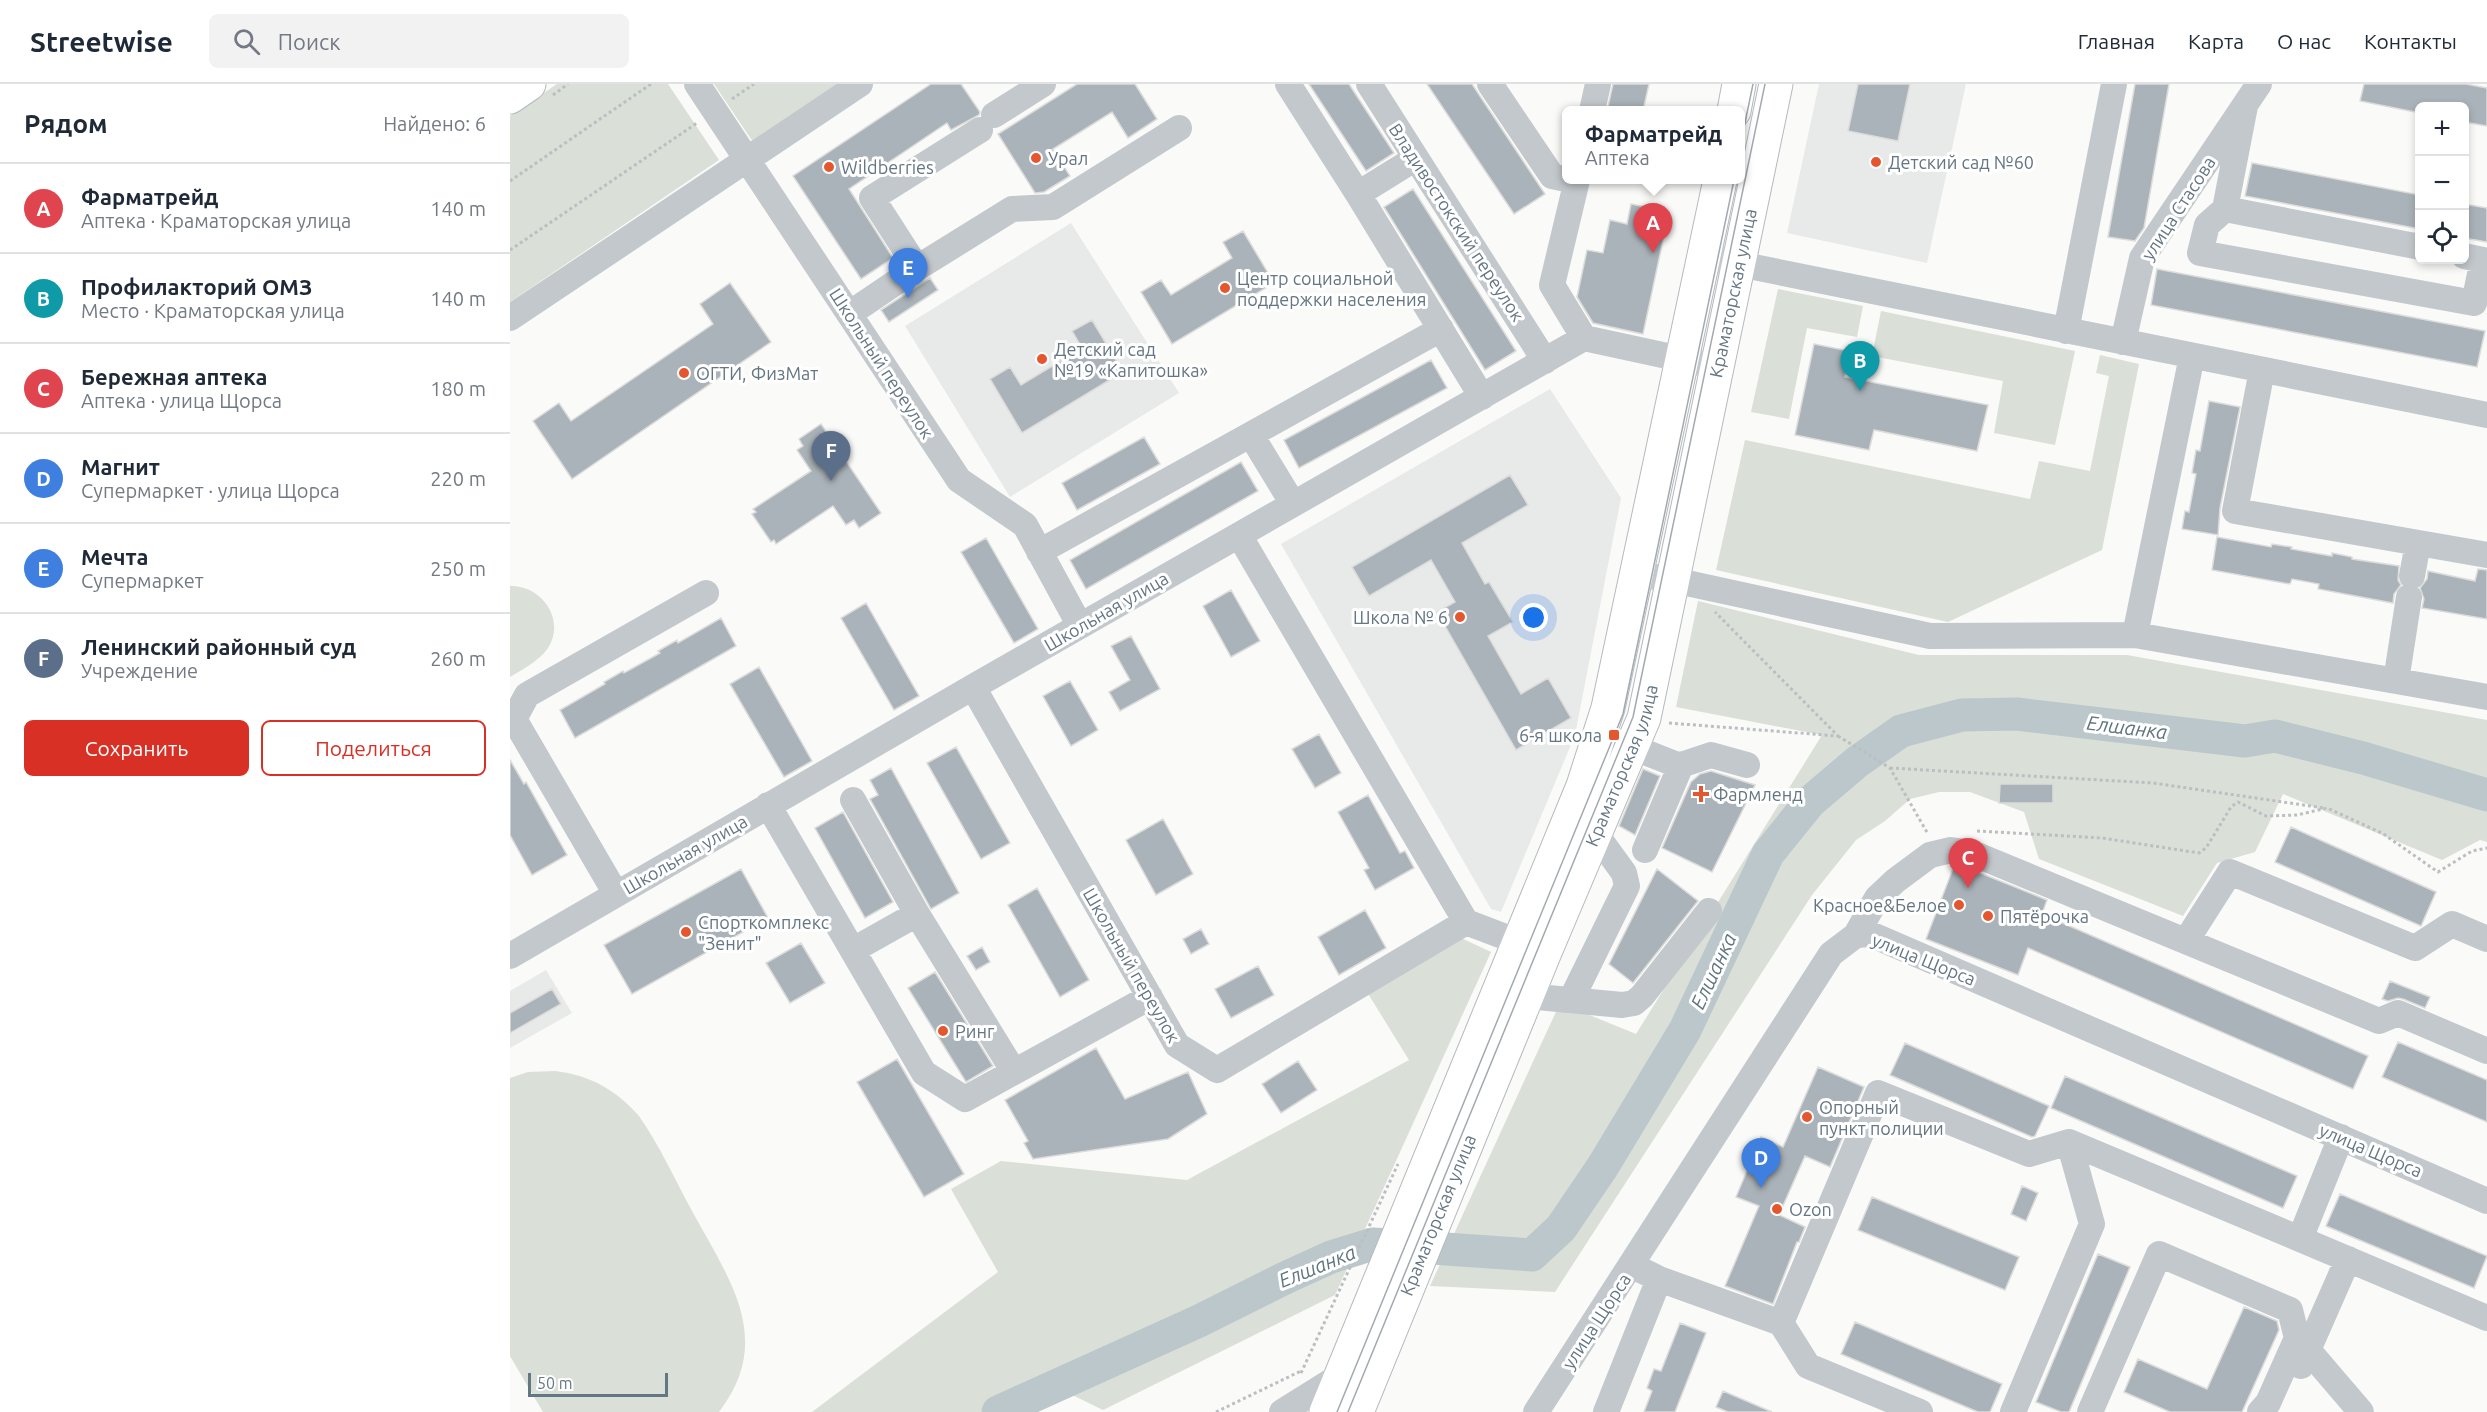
<!DOCTYPE html>
<html lang="ru">
<meta charset="utf-8">
<style>
body{margin:0;font-family:Ubuntu,sans-serif;background:#f2f2f3;color:#1f2937}
.controls{position:absolute;right:18px;top:18px;display:grid;overflow:hidden;border-radius:9px;box-shadow:0 3px 9px #0003}
.controls button{width:54px;height:54px;display:grid;place-items:center;padding:0;border:0;border-bottom:2px solid #e0e1e3;background:#fff;color:#1f2937;font:30px sans-serif}
.scale{position:absolute;left:18px;bottom:15px;width:140px;box-sizing:border-box;padding-left:6px;border:3px solid #657683;border-top:0;font-size:16px;line-height:21px;white-space:nowrap;color:#657683;-webkit-text-stroke:4px #fff;paint-order:stroke}
.you{position:absolute;left:1024px;top:534px;width:21px;height:21px;margin:-15px;border:4px solid #fff;border-radius:50%;background:#1a73e8;box-shadow:0 0 0 9px #1a73e833}
.badge{display:grid;place-items:center;width:39px;height:39px;border-radius:50%;background:#d93025;color:#fff;font-size:20px;font-weight:700}
.pin{position:absolute;translate:-50% -50px;filter:drop-shadow(0 2px 3px #0008)}
.pin::after{content:'';position:absolute;top:32px;width:21px;height:18px;background:inherit;clip-path:polygon(0 0,100% 0,50% 100%)}
.popup{position:absolute;left:1052px;top:22px;width:183px;height:78px;box-sizing:border-box;display:grid;place-content:center;border-radius:9px;background:#fff;filter:drop-shadow(0 2px 4px #0005);font-size:20px;white-space:nowrap;color:#747a83}
.popup b{font-size:22px;color:#1f2937}
.popup::after{content:'';position:absolute;left:50%;top:100%;margin-left:-12px;border:12px solid transparent;border-top-color:#fff}
.list{margin:0;padding:0;list-style:none}
h2{display:flex;justify-content:space-between;align-items:center;height:78px;margin:0;padding:0 24px;font-size:26px}
h2 small{font-size:20px;font-weight:400;color:#747a83}
.list li{display:grid;grid-template-columns:39px 1fr auto;gap:18px;align-items:center;box-sizing:border-box;height:90px;padding:0 24px;border-top:2px solid #e0e1e3}
.list b{display:block;font-size:22px;white-space:nowrap}
.list p{margin:0;font-size:20px;white-space:nowrap;color:#747a83}
.list em{font-size:20px;font-style:normal;color:#747a83}
.actions{display:flex;gap:12px;padding:18px 24px}
.actions a{flex:1;padding:14px 0;border:2px solid #d93025;border-radius:9px;text-align:center;font-size:21px;color:#d93025}
.actions .main{background:#d93025;color:#fff}
.icon{flex:none;width:33px;height:33px;fill:none;stroke:currentColor;stroke-width:2;stroke-linecap:round;stroke-linejoin:round}
.map{position:relative;flex:none;width:1977px;height:1328px;overflow:hidden}
header{display:flex;align-items:center;gap:36px;box-sizing:border-box;height:84px;padding:0 30px;background:#fff;border-bottom:2px solid #e0e1e3}
header strong{font-size:28px}
nav{display:flex;gap:33px;margin-inline-start:auto;font-size:21px}
.search{width:420px;height:54px;background:#f2f2f3;display:flex;align-items:center;gap:15px;box-sizing:border-box;padding:0 21px;border-radius:9px;color:#747a83;font-size:22px}
main{display:flex}
aside{flex:1;background:#fff}
.map>svg:first-child{display:block}
</style>
<header>
<strong>Streetwise</strong>
<div class="search"><svg class="icon" aria-label="search" viewBox="0 0 24 24"><circle cx="10" cy="10" r="6"/><path d="M15 15l6 6"/></svg>Поиск</div>
<nav><a>Главная</a><a>Карта</a><a>О нас</a><a>Контакты</a></nav>
</header>
<main>
<aside>
<h2>Рядом<small>Найдено: 6</small></h2>
<ul class="list">
<li><span class="badge" style="background:#e0444e">A</span><div><b>Фарматрейд</b><p>Аптека · Краматорская улица</p></div><em>140 m</em></li>
<li><span class="badge" style="background:#0f9aa8">B</span><div><b>Профилакторий ОМЗ</b><p>Место · Краматорская улица</p></div><em>140 m</em></li>
<li><span class="badge" style="background:#e0444e">C</span><div><b>Бережная аптека</b><p>Аптека · улица Щорса</p></div><em>180 m</em></li>
<li><span class="badge" style="background:#3f7fe0">D</span><div><b>Магнит</b><p>Супермаркет · улица Щорса</p></div><em>220 m</em></li>
<li><span class="badge" style="background:#3f7fe0">E</span><div><b>Мечта</b><p>Супермаркет</p></div><em>250 m</em></li>
<li><span class="badge" style="background:#5c6f8a">F</span><div><b>Ленинский районный суд</b><p>Учреждение</p></div><em>260 m</em></li>
</ul>
<div class="actions"><a class="main">Сохранить</a><a>Поделиться</a></div>
</aside>
<div class="map">
<svg width="1977" height="1328" viewBox="0 0 1977 1328">
<rect width="100%" height="100%" fill="#fafaf8"/>
<path fill="#e8e9e9" d="M1309,0H1456L1417,179L1277,149Z
M561,139L669,309L500,413L395,242Z
M1040,305L1111,414L1065,651L991,828L981,825L771,460Z
M36,886L62,929L0,964V907Z"/>
<path fill="#dadfd7" d="M47,0H158L209,76L0,218V32Z
M204,0H328L243,58Z
M1268,205L1353,222L1347,253L1297,244L1279,335L1241,328Z
M1371,227L1565,267L1545,361L1484,349L1493,297L1362,272Z
M1590,271L1629,280L1592,466L1438,538L1206,486L1235,356L1520,415L1529,377L1580,387L1599,292L1586,289Z
M0,502C32,501 56,536 38,564C29,577 13,585 0,593Z
M1188,517L1409,571H1617L1977,636V758L1970,756L1932,776L1773,710L1745,768L1707,779L1673,832L1529,775L1514,728L1460,708H1429L1400,715L1375,737L1346,756L1302,811L1045,1208L920,1202L1050,919L1126,950L1312,651L1166,623Z
M949,853L981,868L825,1211L593,1326L554,1307L513,1328H302L488,1188L441,1105L491,1077L677,1096L899,976L857,908Z
M45,987C80,991 106,1006 129,1032C150,1062 165,1096 182,1127C219,1195 265,1255 209,1328H33L0,1272V994L18,988Z"/>
<g fill="none" stroke-linecap="round" stroke-linejoin="round">
<path stroke="#bbc7cb" stroke-width="33" d="M488,1328L689,1237L775,1194L821,1173L863,1160L1022,1171L1051,1144L1093,1082L1175,946L1258,770L1300,718L1347,678L1391,647L1452,631L1507,630L1735,657L1765,652L1853,674L1977,711"/>
</g>
<path fill="#aab3b9" stroke="#dcdcda" stroke-width="1.5" d="M421,0H451L470,28L469,31L441,46L437,39L339,105L383,174L351,195L283,92Z
M567,0H625L647,35L618,54L602,28L543,65L560,92L534,108L525,109L488,50Z
M799,0H839L884,69L856,87Z
M917,0H962L1035,110L1004,130Z
M1103,0H1139L1133,27H1097Z
M1348,0H1400L1388,57L1338,47Z
M1625,0H1659L1634,144L1625,157L1598,153Z
M1854,0H1956L1977,4V42L1954,38V22H1910V29L1850,17Z
M1742,79L1910,111V145L1735,112Z
M903,105L1006,267L975,286L874,123Z
M1121,120L1159,128L1133,250L1083,239L1067,213L1077,166L1093,169L1100,136L1117,140Z
M1954,120L1977,124V158L1954,154Z
M733,147L764,199L662,260L631,208L651,196L661,211L722,174L713,158Z
M1647,185L1975,247L1967,283L1641,221Z
M420,194L428,206L379,238L371,226Z
M220,199L261,258L62,395L23,337L49,319L61,337L203,240L190,220Z
M582,236L613,288L512,349L480,295L500,283L511,301L572,264L562,247Z
M1304,260L1339,267L1335,293L1478,321L1467,367L1364,346L1359,366L1285,351Z
M921,276L937,304L789,384L774,356Z
M1699,317L1730,323L1710,424L1708,451L1672,445L1675,427L1679,428L1686,390L1682,389L1686,366L1690,367Z
M311,340L371,429L349,444L344,436L336,441L323,422L266,460L264,456L261,458L242,430L246,428L243,425L301,387L287,366L293,362L289,355Z
M634,353L650,380L567,426L552,399Z
M731,378L748,407L576,505L560,476Z
M1000,391L1018,421L952,459L975,500L979,498L1003,538L978,552L1011,610L1038,594L1061,634L1006,666L927,528L945,518L921,476L859,512L842,483Z
M1707,453L1761,463L1762,460L1782,463L1781,465L1822,472V469L1842,473V475L1889,482L1888,496L1891,501L1884,510L1883,519L1808,505L1809,500L1782,495L1780,500L1702,486Z
M476,454L528,545L504,559L451,468Z
M1968,485L1977,486V535L1912,524L1914,515L1910,504L1917,495L1918,487L1965,497Z
M721,506L750,557L721,573L693,522Z
M356,519L409,612L384,626L331,534Z
M211,534L226,562L65,654L50,626L95,600L94,598L113,587L114,589L150,569L148,567L167,556L168,559Z
M621,552L650,605L610,627L599,608L620,596L601,562Z
M249,583L302,677L274,693L220,600Z
M560,597L588,646L561,662L533,612Z
M809,650L831,689L805,704L782,665Z
M446,663L500,759L471,775L417,679Z
M0,676L14,700L16,698L57,771L22,791L0,751Z
M381,684L449,809L421,825L360,715L368,711L360,696Z
M1133,685L1150,692L1125,751L1109,742Z
M1201,687L1245,701L1202,788L1152,764L1181,698L1190,690Z
M1490,700H1543V719H1489Z
M858,711L890,769L895,767L904,784L865,806L854,786L859,784L828,728Z
M333,728L383,818L355,834L305,744Z
M653,735L683,790L646,811L616,756Z
M1781,743L1926,808L1911,842L1765,778Z
M1444,782L1458,784L1537,816L1532,830L1858,972L1843,1005L1518,864L1508,891L1416,855Z
M231,785L258,834L122,910L94,861Z
M1147,785L1188,817L1123,899L1099,880Z
M527,804L579,896L550,913L498,821Z
M855,826L876,864L829,891L808,853Z
M691,845L699,860L681,870L673,855Z
M291,859L315,899L280,919L256,879Z
M472,863L480,878L466,886L457,872Z
M748,882L764,911L721,934L705,905Z
M425,888L483,982L456,998L398,904Z
M1880,897L1920,913L1915,924L1893,915L1888,914L1878,917L1872,915Z
M42,905L51,920L0,949V929Z
M1888,958L1977,996V1038L1872,993Z
M1395,959L1539,1022L1525,1052L1522,1053L1380,991Z
M586,964L615,1015L678,988L697,1030L658,1055L523,1075L514,1059L518,1057L495,1016Z
M387,975L454,1090L414,1113L347,998Z
M788,977L807,1006L771,1029L752,1000Z
M1308,983L1354,1003L1320,1083L1295,1072L1269,1131L1295,1143L1289,1158H1287L1263,1220L1215,1202L1249,1122L1226,1113L1251,1053L1273,1063Z
M1555,992L1787,1092L1773,1124L1541,1024Z
M1512,1102L1528,1109L1516,1137L1501,1130Z
M1830,1110L1977,1172L1964,1204L1816,1142Z
M1362,1113L1509,1173L1495,1206L1348,1146Z
M1588,1170L1620,1183L1559,1328H1551L1526,1318Z
M1734,1223L1767,1237L1769,1246L1732,1328H1660L1614,1308L1628,1275L1697,1305Z
M1345,1238L1492,1300L1480,1328H1468L1331,1270Z
M1170,1239L1196,1249L1165,1328H1134L1142,1307L1137,1304L1144,1285L1151,1287Z
M1213,1307L1262,1328H1218L1206,1323Z"/>
<g fill="none" stroke-linecap="round" stroke-linejoin="round">
<g stroke="#b5babe" stroke-width="35">
<g id="major">
<path d="M0,13L19,0"/>
<path d="M1224,27L1229,0"/>
<path d="M816,1328L1073,702L1098,624L1210,96"/>
<path id="s1" d="M847,1328L1035,868L1134,634L1266,0"/>
</g>
</g>
<path stroke="#bbbfc2" stroke-width="3" stroke-dasharray="3 3" stroke-linecap="butt" d="M43,11L58,0
M222,15L244,0
M0,97L141,0
M0,166L187,39
M1159,639L1328,652L1205,528
M1328,652L1380,684L1418,750
M1380,684L1643,699L1814,724
M1467,747L1592,754L1689,769L1696,764L1721,723L1728,718L1756,732L1787,731L1817,724L1872,749L1928,788L1962,767L1977,764
M791,1289L888,1080
M706,1328L791,1287"/>
<path stroke="#c3c8cc" stroke-width="26" d="M187,0L449,396L515,441L570,542
M778,0L848,110
M859,0L1035,277
M980,0L1042,92L1056,95
M1735,22L1715,125L1697,141L1690,169L1964,219L1973,176L1954,172
M1082,27L1088,0
M484,31L533,0
M470,46L362,114L407,184L502,125L543,123L669,44
M906,74L848,110L972,313
M1067,96L1042,201L1074,254
M1715,125L1910,163
M1194,173L1977,331
M339,230L407,184
M0,234L350,0
M1556,247L1604,0
M1613,258L1632,174L1749,0
M1752,286L1725,427L1977,471
M741,351L783,420
M729,451L956,838L1024,864
M529,468L931,245
M1127,490L1163,496L1420,552L1625,551L1977,613
M1902,492L1908,459
M1625,551L1682,272
M1886,597L1899,513
M463,603L667,961L707,986L956,838
M1122,663L1165,680L1171,681L1135,766
M1171,681L1201,671L1237,681
M343,716L407,830L504,988
M258,721L414,989L455,1015L640,913
M106,810L4,635L17,611L196,509
M1346,851L1367,814L1385,797L1420,771L1441,766L1462,769L1869,937L1888,929L1977,967
M1676,857L1720,788L1905,864L1942,840L1977,855
M343,866L407,830
M0,872L463,603L1074,254L1208,283
M1017,912L1112,921L1124,919L1132,912L1199,827
M1061,916L1117,802L1114,789L1085,749
M1831,1053L1790,1155L1977,1234
M1121,1181L1149,1195L1271,1239
M1798,1266L1851,1328
M1791,1282L1838,1175
M772,1328L836,1288
M1026,1328L1321,870L1346,851L1360,850L1977,1117
M1096,1328L1149,1195
M1410,1328L1298,1282L1271,1239L1368,1009L1519,1070L1559,1058L1790,1155
M1503,1328L1582,1140L1559,1058
M1580,1328L1649,1170L1780,1226L1787,1254L1758,1319L1750,1328"/>
<use href="#major" stroke="#fff" stroke-width="33"/>
<path stroke="#a2aab0" stroke-width="1.5" d="M1230,63L1243,0
M827,1328L1113,630L1224,96
M838,1328L1123,633L1255,0"/>
</g>
<g fill="#e4572e" stroke="#fff" stroke-width="2">
<circle cx="526" cy="74" r="6"/>
<circle cx="1366" cy="78" r="6"/>
<circle cx="319" cy="83" r="6"/>
<circle cx="715" cy="204" r="6"/>
<circle cx="532" cy="275" r="6"/>
<circle cx="174" cy="289" r="6"/>
<circle cx="950" cy="533" r="6"/>
<rect x="1098" y="645" width="12" height="12" rx="3"/>
<path d="M1188 701h6v6h6v6h-6v6h-6v-6h-6v-6h6z"/>
<circle cx="1449" cy="821" r="6"/>
<circle cx="1478" cy="832" r="6"/>
<circle cx="176" cy="848" r="6"/>
<circle cx="433" cy="947" r="6"/>
<circle cx="1297" cy="1033" r="6"/>
<circle cx="1267" cy="1125" r="6"/>
</g>
<g text-anchor="middle" dominant-baseline="central" stroke-width="6" stroke-linejoin="round" paint-order="stroke">
<g font-size="18" fill="#657683" stroke="#fff" text-anchor="start">
<text x="538" y="74">Урал</text>
<text x="1378" y="78">Детский сад №60</text>
<text x="331" y="83">Wildberries</text>
<text x="727" y="194">Центр социальной<tspan x="727" dy="21">поддержки населения</tspan></text>
<text x="544" y="265">Детский сад<tspan x="544" dy="21">№19 «Капитошка»</tspan></text>
<text x="186" y="289">ОГТИ, ФизМат</text>
<text x="938" y="533" text-anchor="end">Школа № 6</text>
<text x="1092" y="651" text-anchor="end">6-я школа</text>
<text x="1203" y="710">Фармленд</text>
<text x="1437" y="821" text-anchor="end">Красное&amp;Белое</text>
<text x="1490" y="832">Пятёрочка</text>
<text x="188" y="838">Спорткомплекс<tspan x="188" dy="21">"Зенит"</tspan></text>
<text x="445" y="947">Ринг</text>
<text x="1309" y="1023">Опорный<tspan x="1309" dy="21">пункт полиции</tspan></text>
<text x="1279" y="1125">Ozon</text>
</g>
<g font-size="18" fill="#657683" stroke="#fff">
<text transform="translate(1668 124) rotate(-57)">улица Стасова</text>
<text transform="translate(947 138) rotate(57)">Владивостокский переулок</text>
<text stroke="none"><textPath href="#s1" startOffset="1185">Краматорская улица</textPath></text>
<text transform="translate(372 279) rotate(57)">Школьный переулок</text>
<text transform="translate(596 527) rotate(-30)">Школьная улица</text>
<text stroke="none"><textPath href="#s1" startOffset="699">Краматорская улица</textPath></text>
<text transform="translate(175 770) rotate(-30)">Школьная улица</text>
<text transform="translate(1414 875) rotate(22)">улица Щорса</text>
<text transform="translate(622 881) rotate(60)">Школьный переулок</text>
<text transform="translate(1861 1066) rotate(23)">улица Щорса</text>
<text stroke="none"><textPath href="#s1" startOffset="213">Краматорская улица</textPath></text>
<text transform="translate(1086 1237) rotate(-57)">улица Щорса</text>
</g>
<g font-size="20" font-style="italic" fill="#60757c" stroke="#fff">
<text transform="translate(1617 643) rotate(7)">Елшанка</text>
<text transform="translate(1203 887) rotate(-65)">Елшанка</text>
<text transform="translate(807 1182) rotate(-22)">Елшанка</text>
</g>
</g>
</svg>
<div class="controls">
<button>+</button>
<button>−</button>
<button><svg class="icon" aria-label="locate" viewBox="0 0 24 24"><circle cx="12" cy="12" r="6"/><path d="M12 2v4M12 18v4M2 12h4M18 12h4"/></svg></button>
</div>
<div class="scale">50 m</div>
<div class="you"></div>
<div class="pin badge" style="left:1143px;top:169px;background:#e0444e">A</div>
<div class="popup"><b>Фарматрейд</b>Аптека</div>
<div class="pin badge" style="left:1350px;top:307px;background:#0f9aa8">B</div>
<div class="pin badge" style="left:1458px;top:804px;background:#e0444e">C</div>
<div class="pin badge" style="left:1251px;top:1104px;background:#3f7fe0">D</div>
<div class="pin badge" style="left:398px;top:214px;background:#3f7fe0">E</div>
<div class="pin badge" style="left:321px;top:397px;background:#5c6f8a">F</div>
</div>
</main>
